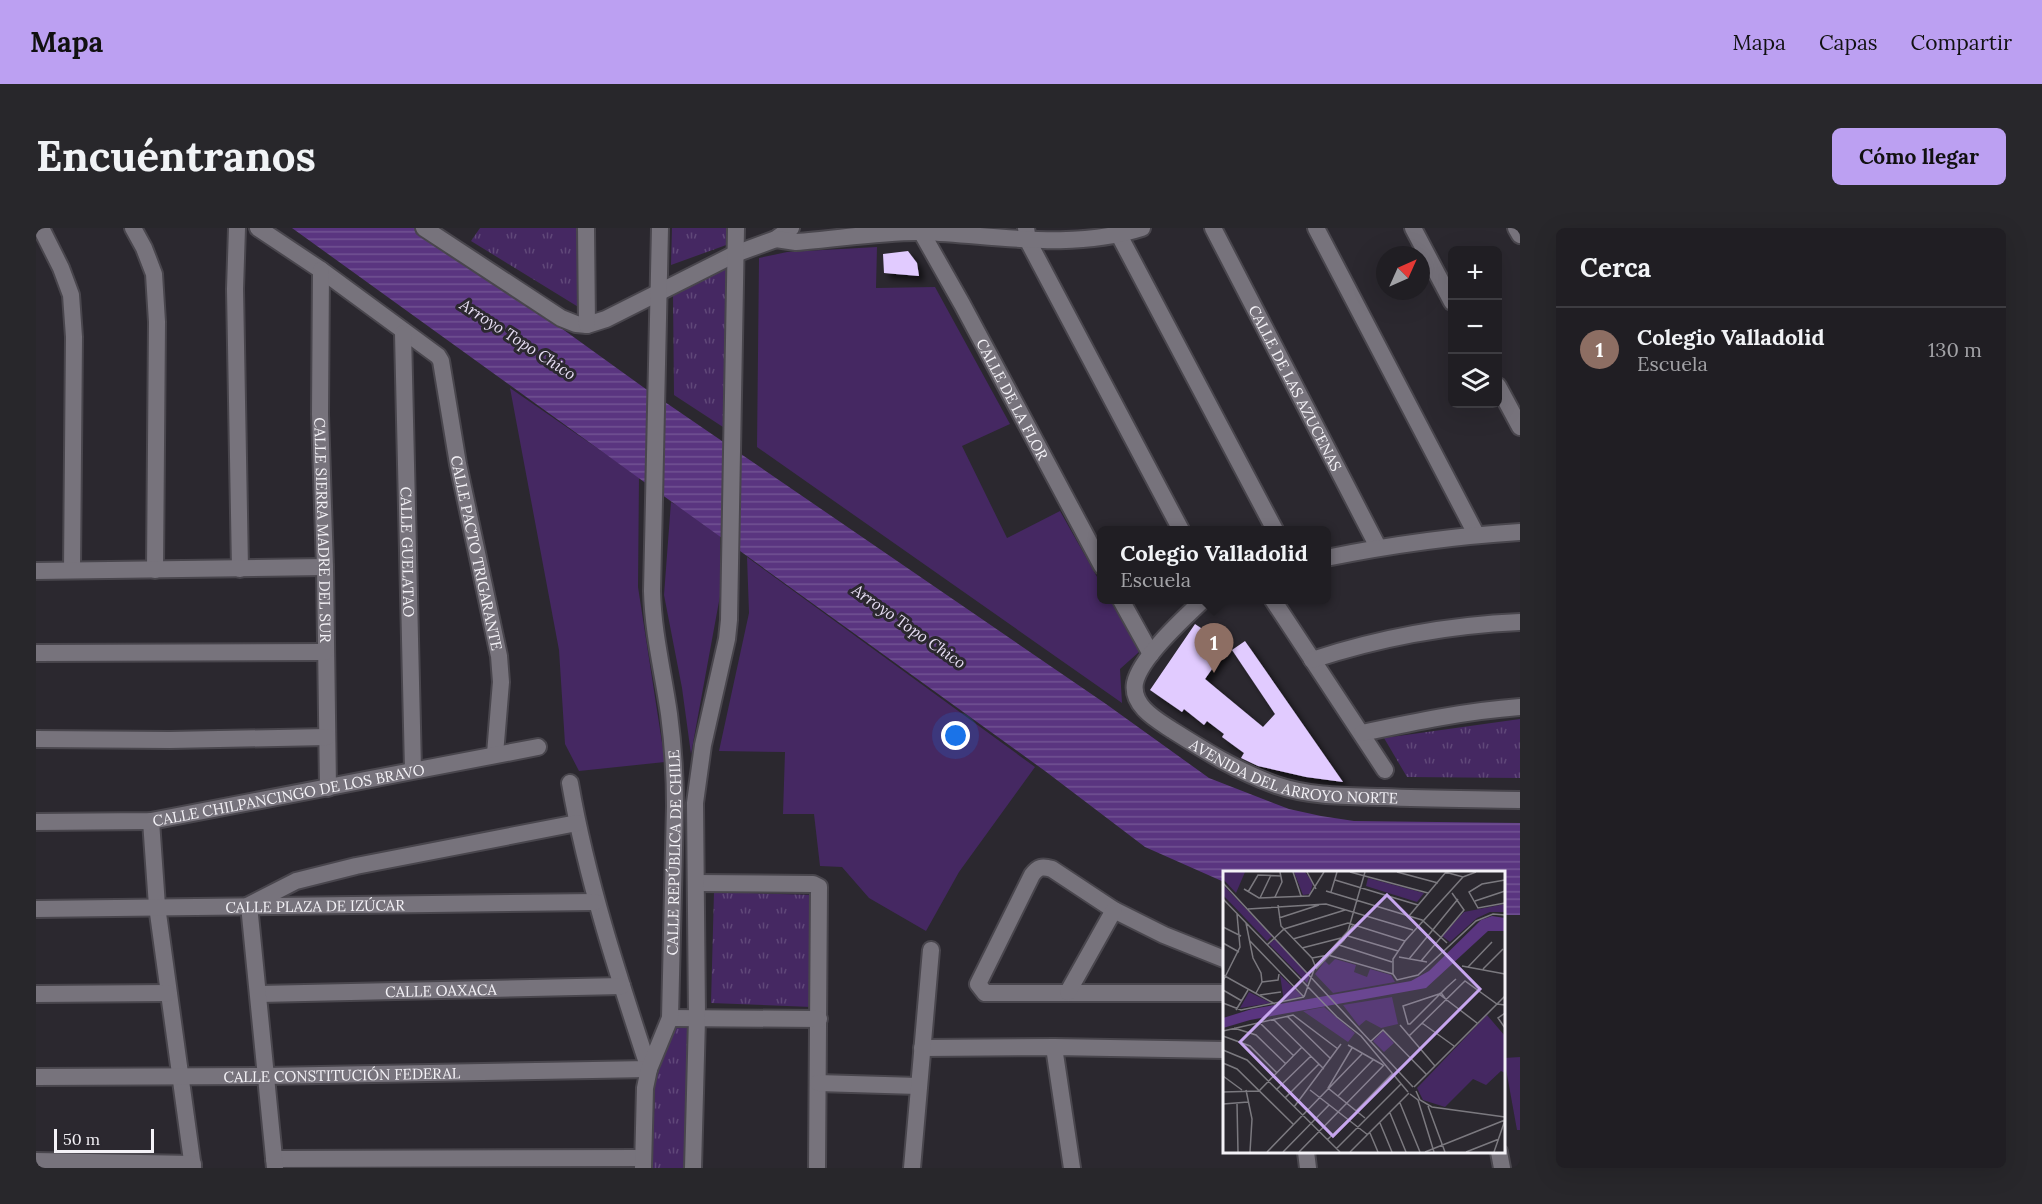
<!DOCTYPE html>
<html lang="es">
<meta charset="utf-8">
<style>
body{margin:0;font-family:Lora,serif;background:#28272b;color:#f1f3f6}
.controls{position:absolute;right:18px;top:18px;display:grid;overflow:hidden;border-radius:9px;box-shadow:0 6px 24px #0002}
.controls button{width:54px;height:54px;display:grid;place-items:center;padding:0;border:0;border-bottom:2px solid #3d3c41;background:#201e23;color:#f1f3f6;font:30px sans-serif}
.compass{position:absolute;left:1340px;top:18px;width:54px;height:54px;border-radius:50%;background:#201e23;box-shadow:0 6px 24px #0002;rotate:45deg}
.scale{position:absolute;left:18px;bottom:15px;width:100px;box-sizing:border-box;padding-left:6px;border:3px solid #f4f2f7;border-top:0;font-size:16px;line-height:21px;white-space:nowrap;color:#f4f2f7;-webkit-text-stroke:4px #2b282f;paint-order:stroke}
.you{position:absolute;left:920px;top:508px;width:21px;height:21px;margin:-15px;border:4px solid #fff;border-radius:50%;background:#1a73e8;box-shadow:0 0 0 9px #1a73e833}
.badge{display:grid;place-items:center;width:39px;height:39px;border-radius:50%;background:#bca0f2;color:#fff;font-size:20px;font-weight:700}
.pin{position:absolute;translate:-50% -50px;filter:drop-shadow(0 2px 3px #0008)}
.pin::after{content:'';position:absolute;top:32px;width:21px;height:18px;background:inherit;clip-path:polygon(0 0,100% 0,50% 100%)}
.popup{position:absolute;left:1061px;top:298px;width:234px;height:78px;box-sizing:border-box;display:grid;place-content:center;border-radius:9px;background:#201e23;filter:drop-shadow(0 2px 4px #0005);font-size:20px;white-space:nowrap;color:#a2a2a6}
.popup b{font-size:22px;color:#f1f3f6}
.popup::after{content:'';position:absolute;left:50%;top:100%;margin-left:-12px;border:12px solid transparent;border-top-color:#201e23}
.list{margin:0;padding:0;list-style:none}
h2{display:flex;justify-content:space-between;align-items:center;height:78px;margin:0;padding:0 24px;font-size:26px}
h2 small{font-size:20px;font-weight:400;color:#a2a2a6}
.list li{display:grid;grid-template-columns:39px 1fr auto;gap:18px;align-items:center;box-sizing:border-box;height:84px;padding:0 24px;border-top:2px solid #3d3c41}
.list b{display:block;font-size:22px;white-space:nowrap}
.list p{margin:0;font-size:20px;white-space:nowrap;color:#a2a2a6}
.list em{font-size:20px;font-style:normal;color:#a2a2a6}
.icon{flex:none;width:33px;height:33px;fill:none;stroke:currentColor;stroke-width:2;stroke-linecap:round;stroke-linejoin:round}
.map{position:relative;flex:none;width:1484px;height:940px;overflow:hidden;border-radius:9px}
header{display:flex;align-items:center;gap:36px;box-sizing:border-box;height:84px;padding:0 30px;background:#bca0f2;color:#111}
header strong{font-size:28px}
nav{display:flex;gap:33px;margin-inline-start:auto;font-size:21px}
.intro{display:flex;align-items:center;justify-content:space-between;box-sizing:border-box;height:144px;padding:0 36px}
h1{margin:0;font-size:42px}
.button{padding:15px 27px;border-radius:9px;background:#bca0f2;color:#111;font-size:21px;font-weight:700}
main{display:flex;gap:36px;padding:0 36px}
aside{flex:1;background:#201e23;border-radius:9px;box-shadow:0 6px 24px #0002}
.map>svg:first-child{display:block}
</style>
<header>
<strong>Mapa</strong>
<nav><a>Mapa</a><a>Capas</a><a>Compartir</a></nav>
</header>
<div class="intro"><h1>Encuéntranos</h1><a class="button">Cómo llegar</a></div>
<main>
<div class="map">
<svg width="1484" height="940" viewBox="0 0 1484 940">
<defs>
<pattern id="park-tufts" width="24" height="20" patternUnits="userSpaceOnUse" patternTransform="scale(1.5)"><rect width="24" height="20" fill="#452862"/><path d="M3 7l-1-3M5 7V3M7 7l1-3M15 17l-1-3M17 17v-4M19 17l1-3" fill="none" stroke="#604879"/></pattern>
<pattern id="water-rules" width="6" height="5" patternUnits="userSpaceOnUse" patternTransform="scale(1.5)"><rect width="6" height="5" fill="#5a3580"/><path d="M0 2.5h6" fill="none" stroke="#725393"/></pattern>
<filter id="shadow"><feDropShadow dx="5.5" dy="5.5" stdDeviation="3" flood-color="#0009"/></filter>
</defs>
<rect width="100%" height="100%" fill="#2b282f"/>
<path fill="#452862" d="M841,19L840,60L899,59L974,196L926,218L971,310L1024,283L1065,356L1066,372H1074L1103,424L1084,441L1086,475L721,219L723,30L751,24Z
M474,160L603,249L602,359L629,534L543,543L529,516L523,422Z
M635,274L684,302V368L655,526L646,460L628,367Z
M711,329L999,539L923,644L890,703L833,670L806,639L784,638L778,586H747L749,524L683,523L713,385Z
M1484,829V902H1481L1468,830Z"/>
<path fill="url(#park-tufts)" d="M444,0H543L544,80L435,13Z
M636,0H694L693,16L635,37Z
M694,37L687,199L638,167L637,65Z
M1484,491V550L1371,549L1348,510Z
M678,664L779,667L776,779L675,775Z
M642,795L652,796L651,940H616L620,834Z"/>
<path fill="url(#water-rules)" d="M256,0H386L607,159L1070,476L1173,550L1253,581L1285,588L1318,593L1484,595V687H1468V644H1188V654L1109,619L1009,543Z"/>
<path fill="#e1cbff" filter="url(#shadow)" d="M872,23L881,35L883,48L848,45L847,26Z
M1159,396L1192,418L1169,451L1227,499L1239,486L1196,422L1209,413L1307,554L1270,549L1222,538L1205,530L1208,525L1186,509L1188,506L1171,493L1168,497L1148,481L1146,484L1114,462Z"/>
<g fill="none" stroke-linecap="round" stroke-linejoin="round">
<g stroke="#49464d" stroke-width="20">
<g id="minor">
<path d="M5,0L25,40L35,67L38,109L36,342"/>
<path d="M97,0L108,20L118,46L121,94L119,342"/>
<path d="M201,0L199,61L204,341"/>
<path id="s1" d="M222,0L285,42L402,128L405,133L422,236L463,428L465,454L459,526"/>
<path d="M388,0L525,90L540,96L551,97L570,91L699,26L740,11L755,0"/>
<path d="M550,0L551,97"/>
<path id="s2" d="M883,0L926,76L1066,338"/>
<path d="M990,0L992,13L1145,302"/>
<path id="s3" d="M1177,0L1342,319"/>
<path d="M1280,0L1440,306"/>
<path d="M1377,0L1416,74"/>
<path d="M1480,0L1484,7"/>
<path d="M1083,7L1239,302"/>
<path d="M740,11L760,14C802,11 846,3 888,4C960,7 1034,23 1106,0"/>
<path id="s4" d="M285,42L284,186L289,339L292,560"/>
<path id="s5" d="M367,105L377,542"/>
<path d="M1462,158L1484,199"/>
<path d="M1290,330C1354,317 1419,308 1484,304"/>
<path d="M0,343L289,339"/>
<path d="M1085,372L1115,426"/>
<path id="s6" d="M1167,372C1148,390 1104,430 1099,455C1095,478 1121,492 1136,502C1171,524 1201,543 1240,557C1275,569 1312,568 1348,569C1393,571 1439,571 1484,572"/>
<path d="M1237,372L1349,542"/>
<path d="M0,425L289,424"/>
<path d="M1276,432C1343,410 1413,397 1484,394"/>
<path d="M1326,505C1378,494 1430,483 1484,479"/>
<path d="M0,511L134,512L291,509"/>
<path d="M534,555C551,653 582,747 613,841"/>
<path d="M115,593L121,678L157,940"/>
<path id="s7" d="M0,594L115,593L502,519"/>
<path d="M661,655L777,656L783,659L781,940"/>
<path id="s8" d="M0,681L559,674"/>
<path d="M1188,731L1128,707L1078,682L1016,641C1006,638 1002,639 996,647L942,756L949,765H1188"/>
<path d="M1032,764L1078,682"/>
<path d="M0,766L132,765"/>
<path id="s9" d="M223,766L586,758"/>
<path d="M634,790L783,791"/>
<path d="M1018,819L1036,940"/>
<path d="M886,820L1018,819L1188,822"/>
<path id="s10" d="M0,849L229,848L613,841"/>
<path d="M782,855L882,858"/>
<path d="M1270,924L1272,940"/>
<path d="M1463,924L1466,940"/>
<path d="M238,931L607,930"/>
<path d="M0,933L157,936"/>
<path d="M239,940L213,677L260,653L320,638L541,595"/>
<path id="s11" d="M607,940L609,860L613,841L634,790L639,578C639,547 637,516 633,486C627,444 617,405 616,363L624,0"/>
<path d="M657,940L661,790L659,575L667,517L691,411L693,392L700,0"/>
<path d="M876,940L895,722"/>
</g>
</g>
<use href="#minor" stroke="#77737c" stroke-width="16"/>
</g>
<g text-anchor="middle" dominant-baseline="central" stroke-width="6" stroke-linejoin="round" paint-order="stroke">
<g font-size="15" fill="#f4f2f7" stroke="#2b282f">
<text stroke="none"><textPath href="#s3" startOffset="180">CALLE DE LAS AZUCENAS</textPath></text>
<text stroke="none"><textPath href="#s2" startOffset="195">CALLE DE LA FLOR</textPath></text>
<text stroke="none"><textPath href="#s4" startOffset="260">CALLE SIERRA MADRE DEL SUR</textPath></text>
<text stroke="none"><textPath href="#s5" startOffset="219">CALLE GUELATAO</textPath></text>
<text stroke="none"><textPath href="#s1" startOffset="422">CALLE PACTO TRIGARANTE</textPath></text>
<text stroke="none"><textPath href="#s6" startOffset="304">AVENIDA DEL ARROYO NORTE</textPath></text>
<text stroke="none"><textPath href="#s7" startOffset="255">CALLE CHILPANCINGO DE LOS BRAVO</textPath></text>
<text stroke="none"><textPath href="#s11" startOffset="320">CALLE REPÚBLICA DE CHILE</textPath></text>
<text stroke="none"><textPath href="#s8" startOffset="279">CALLE PLAZA DE IZÚCAR</textPath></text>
<text stroke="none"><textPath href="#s9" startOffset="182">CALLE OAXACA</textPath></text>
<text stroke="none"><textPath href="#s10" startOffset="306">CALLE CONSTITUCIÓN FEDERAL</textPath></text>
</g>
<g font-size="16" font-style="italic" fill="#e8dff5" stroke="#2b282f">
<text transform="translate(482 111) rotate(33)">Arroyo Topo Chico</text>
<text transform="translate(873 398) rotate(35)">Arroyo Topo Chico</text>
</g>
</g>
<g transform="translate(1187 643)">
<rect width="282" height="282" fill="#2b282f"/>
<path d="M112,88L133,94L131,101L144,106L147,98L168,104L172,111L110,122L92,103L102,90L106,94ZM169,126L175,153L158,157L143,149L136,155L120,134ZM101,136L132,162L125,171L80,140ZM264,144L282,165V202L278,200L263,214L250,208L222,236L200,229L194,217Z" fill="#452862"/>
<path d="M0,1H22L13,22L0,8ZM71,1H82L90,12L87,23L80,24ZM145,7L201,22L194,31L143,15ZM0,14L49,65L44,70L0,24ZM282,33V41H267L254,47L227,71L219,65L241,41ZM52,68L87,104L84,112L46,73ZM57,104L79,125L61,130ZM26,121L48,132L17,137ZM160,160L171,172L161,181L150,170Z" fill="#452862"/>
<path d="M269,45L282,47V60H265L203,117L27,149L0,157V147L29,138L188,110L206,100L258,49Z" fill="#5a3580"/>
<path fill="none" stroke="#7b797f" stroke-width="1.5" d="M70,1L78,25M84,1L93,18M127,1L205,22M174,1L215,12M222,1L240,6L253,1M112,9L195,34M282,9L259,13L246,21L255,37L282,32M0,12L190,216M21,18L36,27L86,25L101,1M103,20L199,49L224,72M25,21L35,4L58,5M108,21L114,1M52,26L59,11L57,1M37,27L48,4M0,28L114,146L138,165L185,221M252,30L282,20M55,34L58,55L89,87L93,97M25,38L103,33L190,59M186,45L223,1M56,47L96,34M23,52L30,87L38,102L39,111L33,122M0,56L18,65M125,65L175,80M70,68L125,52L182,70M26,69L81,126M0,72L16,81M44,74L61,58L122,39M116,74L169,91M79,77L118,67M176,86L204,91M89,87L105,84L170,103M186,88L235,28M198,90L241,39L229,22M239,95L282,103M245,96L269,71M93,98L121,69L130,54M260,98L280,78M170,103L174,109L195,104L253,50L270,43L282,44M170,103V88L182,70L240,6M0,104L52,133M0,110L17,76L14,43M39,111L55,109L56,103M0,119L19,130M216,123L254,152M37,124L58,121M81,126L92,96L125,60L142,1M224,130L219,123L218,122L216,123L180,135L185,153H187L224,116L233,108M0,132L18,139L81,126M13,139L25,119M282,142L275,147L282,157M64,145L108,188M50,148L101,198M36,151L71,185M199,152L231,175M177,154L212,195M11,157L33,164L63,193M0,160L70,144L115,178M0,165L27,175L54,202M186,165L242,110L274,133L282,134M147,171L160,159L203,203M125,174L160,194M129,177L105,217L142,247M0,179L24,189L117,281M0,192L14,198L70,253M0,205L19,219M191,216L282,125M23,219L29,248L27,281M53,219L88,185M87,219L145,264M193,220L197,229L209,236L282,246M0,221L36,220L79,176M187,223L195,229L211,281M115,225L150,189M62,227L96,193M14,232L15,281M177,232L197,281M0,233L25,231M205,235L222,281M71,236L118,173M133,240L169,203M167,242L183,281M157,252L169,281M147,262L155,281M104,269L125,249M113,278L178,213M44,281L139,183M60,281L106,234M76,281L161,194M127,281L186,222M202,281L282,249M243,281L276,268M271,281L282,249"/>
<path fill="#c7a6ef" fill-opacity="0.15" stroke="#c7a6ef" stroke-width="3" d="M164,24L257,118L110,265L17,171Z"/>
<rect width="282" height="282" fill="none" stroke="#f4f2f7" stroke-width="3"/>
</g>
</svg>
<div class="controls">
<button>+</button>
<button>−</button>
<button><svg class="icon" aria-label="layers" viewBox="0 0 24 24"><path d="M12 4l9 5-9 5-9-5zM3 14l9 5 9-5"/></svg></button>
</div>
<svg class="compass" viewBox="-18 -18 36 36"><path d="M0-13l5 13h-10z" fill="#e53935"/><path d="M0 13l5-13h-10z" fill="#a2a2a6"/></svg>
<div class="scale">50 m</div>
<div class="you"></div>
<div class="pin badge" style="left:1178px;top:445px;background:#8d6e63">1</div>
<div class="popup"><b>Colegio Valladolid</b>Escuela</div>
</div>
<aside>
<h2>Cerca<small></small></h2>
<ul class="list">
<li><span class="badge" style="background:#8d6e63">1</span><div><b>Colegio Valladolid</b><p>Escuela</p></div><em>130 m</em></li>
</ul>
</aside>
</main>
